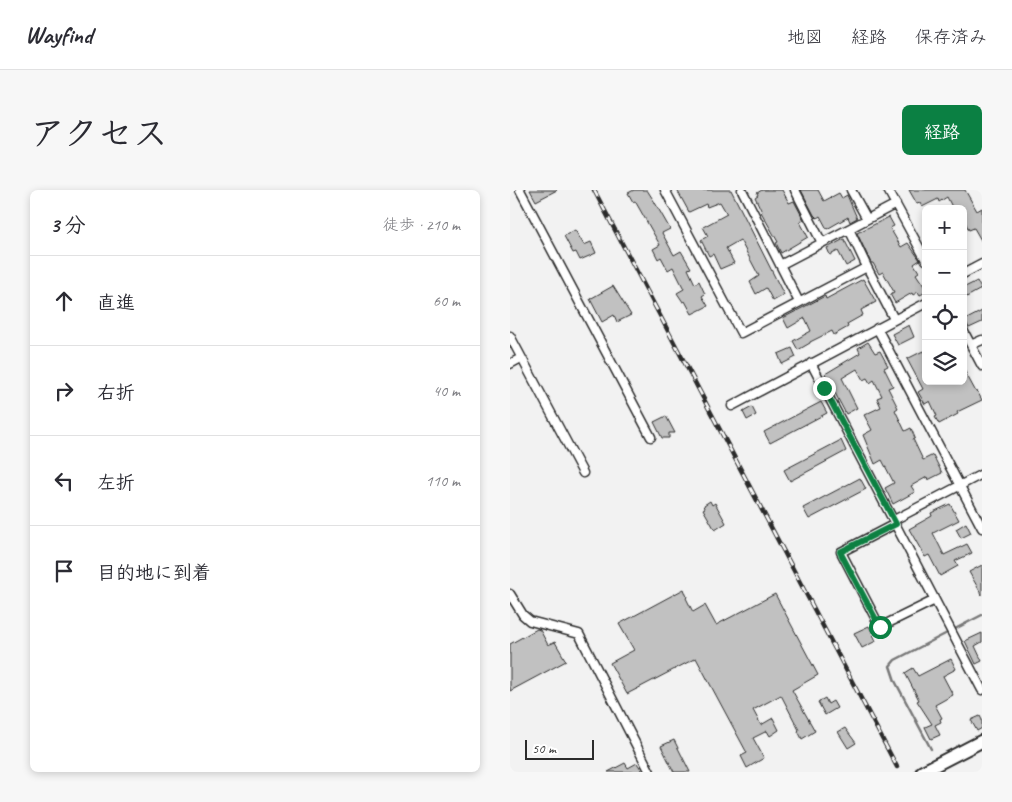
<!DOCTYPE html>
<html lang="ja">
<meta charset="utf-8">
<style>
body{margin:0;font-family:Caveat,"Klee One",sans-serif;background:#f7f7f7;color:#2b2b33}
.controls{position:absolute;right:15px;top:15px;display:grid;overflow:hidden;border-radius:8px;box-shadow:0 2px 8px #0003}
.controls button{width:45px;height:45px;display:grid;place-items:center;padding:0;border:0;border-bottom:1px solid #e1e1e2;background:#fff;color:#2b2b33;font:25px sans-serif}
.scale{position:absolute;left:15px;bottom:12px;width:69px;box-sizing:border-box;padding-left:5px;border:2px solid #2b2b2b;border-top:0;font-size:14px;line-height:18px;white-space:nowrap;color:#2b2b2b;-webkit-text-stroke:4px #fff;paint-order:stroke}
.stop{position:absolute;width:15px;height:15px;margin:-11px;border:4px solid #0b8043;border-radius:50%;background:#fff}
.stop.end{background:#0b8043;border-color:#fff;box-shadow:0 1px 5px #0008}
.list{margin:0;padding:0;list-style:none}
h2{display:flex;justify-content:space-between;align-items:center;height:65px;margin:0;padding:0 20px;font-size:21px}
h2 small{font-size:16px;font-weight:400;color:#7c7c81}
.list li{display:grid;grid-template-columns:32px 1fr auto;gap:15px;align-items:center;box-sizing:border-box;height:90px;padding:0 20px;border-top:1px solid #e1e1e2}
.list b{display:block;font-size:19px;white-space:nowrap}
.list em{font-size:16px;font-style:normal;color:#7c7c81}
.icon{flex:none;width:28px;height:28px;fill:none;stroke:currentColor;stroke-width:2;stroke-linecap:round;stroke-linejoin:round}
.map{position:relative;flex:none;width:472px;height:582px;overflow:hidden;border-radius:8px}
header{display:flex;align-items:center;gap:30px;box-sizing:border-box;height:70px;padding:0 25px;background:#fff;border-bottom:1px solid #e1e1e2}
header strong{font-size:24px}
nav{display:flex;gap:28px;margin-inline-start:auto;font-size:18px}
.intro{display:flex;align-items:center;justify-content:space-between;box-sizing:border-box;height:120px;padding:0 30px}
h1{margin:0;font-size:35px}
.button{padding:12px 22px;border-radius:8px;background:#0b8043;color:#fff;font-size:18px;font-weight:700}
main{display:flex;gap:30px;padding:0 30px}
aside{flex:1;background:#fff;border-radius:8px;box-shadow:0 2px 8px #0003}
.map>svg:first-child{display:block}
</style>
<header>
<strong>Wayfind</strong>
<nav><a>地図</a><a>経路</a><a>保存済み</a></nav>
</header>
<div class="intro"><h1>アクセス</h1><a class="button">経路</a></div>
<main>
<aside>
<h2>3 分<small>徒歩 · 210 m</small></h2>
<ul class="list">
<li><svg class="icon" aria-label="ahead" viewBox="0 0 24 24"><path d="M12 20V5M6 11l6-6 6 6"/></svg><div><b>直進</b></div><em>60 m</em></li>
<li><svg class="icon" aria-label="right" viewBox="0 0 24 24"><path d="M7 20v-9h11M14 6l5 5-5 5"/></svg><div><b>右折</b></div><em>40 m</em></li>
<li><svg class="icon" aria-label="left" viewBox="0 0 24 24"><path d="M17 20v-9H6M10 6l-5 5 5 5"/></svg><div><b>左折</b></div><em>110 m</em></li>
<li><svg class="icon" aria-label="arrive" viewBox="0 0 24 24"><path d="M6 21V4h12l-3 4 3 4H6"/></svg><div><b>目的地に到着</b></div></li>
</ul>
</aside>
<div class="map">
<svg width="472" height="582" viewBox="0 0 472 582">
<rect width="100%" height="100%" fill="#f2f2f2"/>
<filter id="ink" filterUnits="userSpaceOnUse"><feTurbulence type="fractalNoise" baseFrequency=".02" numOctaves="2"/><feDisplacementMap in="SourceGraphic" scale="10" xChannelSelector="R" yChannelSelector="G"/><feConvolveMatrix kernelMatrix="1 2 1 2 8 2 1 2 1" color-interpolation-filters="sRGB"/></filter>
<g filter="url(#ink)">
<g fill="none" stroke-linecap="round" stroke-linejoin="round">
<path stroke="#787878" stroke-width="2.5" d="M421,559L385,491L380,476L385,470L472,425"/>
</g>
<path fill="#c1c1c1" stroke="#2b2b2b" d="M20,0H47L26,11Z
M124,0H137L144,11L160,39L152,43L164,65L171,61L181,78L178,79L185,94L189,91L195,104L192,106L198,116L182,124L175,111L173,112L167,103L174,99L163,77L158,80L151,67L148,69L143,59L150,55L125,11L123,12L118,3Z
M167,0H221L274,105L263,111L256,98L246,104L240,92L249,86L230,50L216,58L224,73L210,79L203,64L199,66L191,50L198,46L193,37L217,24L210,12L197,17L196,14L179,22Z
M252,0H272L279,13L284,11L294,30L290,32L298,47L271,63L266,53L268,52L251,22H252L245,7L248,5L247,3Z
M291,0H308L314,11L329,3L332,8L337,5L347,28L340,32L338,27L317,39L310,26L307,28L304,25Z
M399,0H455L467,21L472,18V52L464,38L459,40L453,28V19H443L437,7L429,12L428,9L412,17L410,13L407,14Z
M379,27L384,36L380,38L391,57L398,53L410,70L404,74L409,82L406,84L416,99V102L410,105L408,102L403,105L402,103L385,113L380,104L384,102L373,82L369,84L363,73H361L347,43Z
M65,40L74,55L81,52L86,63L70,70L66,62L63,63L54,46Z
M334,49L345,71L336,76L328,61L320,65L317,58Z
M353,89L366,112L351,120L353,125L337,134L338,137L324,145L322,141L300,152V153L288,160L283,151L301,141L295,128L278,138L273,128L315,106L316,109Z
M467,91L471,99L453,109V98Z
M103,96L121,125L107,132L104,125L92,132L80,109Z
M472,121V132L459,138L455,130Z
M399,135L404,147L388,155L382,144Z
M358,152L365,163L370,161L378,176L374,178L383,196L378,198L388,218L385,220L395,241L401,238L405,248L403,249L413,270L423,265L432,283L418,290L417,287L401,296L405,302L383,314L375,298L384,293L372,270L365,274L353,245L362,240L354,225L371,217L367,208L372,206L364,190L360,193L357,188L353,190L347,179L332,188L347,218L336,224L315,184L350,163L348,158Z
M282,158L286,167L272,174L268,164Z
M413,161L416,166V191H453V178L466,202L467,201L472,210L447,222L448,224L429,234L425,227L427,226L420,211L415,214L408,202L413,199L397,169Z
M311,212L317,223L260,253L254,242Z
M242,217L246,225L237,230L233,222Z
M156,226L165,243H159V248H152L144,232Z
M331,250L336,261L280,291L274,280Z
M350,288L356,299L299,329L293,318Z
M200,311L202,315L205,313L216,333L205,340L193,319L195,318L194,315Z
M440,314L449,330L423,343L434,365L457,354L462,363L445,371L448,376L430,386L419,365L415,367L399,339L422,326L421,323Z
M456,333L461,343L451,348L446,339Z
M472,375V405L459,382Z
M174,399L177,407L176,408L183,422L195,415L206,435L265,404L308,485L282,500L305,541L292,549L288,541L289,540L271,505L243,520L251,535L263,528L269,540L260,546L257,541L243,548L254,568L237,578L231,566L237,563L186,468L117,504L100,473L124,460L109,434Z
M359,436L366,451L352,458L344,443Z
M27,439L30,440L38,455L45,452L56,471L0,501V454Z
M472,443V452L465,456L472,471L466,474L455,451Z
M441,469L446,479L433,486L443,505L425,515L432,528L430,529L431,532L425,535L430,545L421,549L415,537L422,534L407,511L409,510L395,483L403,478L408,486Z
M315,508L318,514L323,511L327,518L315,525L308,512Z
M470,526L472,530V538L467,541L461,530Z
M335,538L346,553L338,558L328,542Z
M164,550L180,582H164L151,556Z
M115,573L118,578L127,573L133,582H98Z"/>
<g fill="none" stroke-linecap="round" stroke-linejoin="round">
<g stroke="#2b2b2b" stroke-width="11">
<path id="street" d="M10,0L141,247
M155,0L231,143L357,77L384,129
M232,0L289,112
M285,0L312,53
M341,0L357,29
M378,0L416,70
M339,39L357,77
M270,75L386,14
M453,84L472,74
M367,138L472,338
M453,140L472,176
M0,146L73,283
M461,155L472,150
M301,173L472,500
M0,174L11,168
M222,216L416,113
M384,330L472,284
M385,334L331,362L370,437L425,410
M0,404L13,425L20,431L69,444L140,582"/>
</g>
<g stroke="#2b2b2b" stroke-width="15">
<path id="secondary" d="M412,582L472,551"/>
</g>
<use href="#street" stroke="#fff" stroke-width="8"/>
<use href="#secondary" stroke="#fff" stroke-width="11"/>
<g stroke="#2b2b2b" stroke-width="4.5">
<path id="rail" d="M84,0L387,577"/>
</g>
<use href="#rail" stroke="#fff" stroke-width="2.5" stroke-dasharray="8" stroke-linecap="butt"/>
</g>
</g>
<g fill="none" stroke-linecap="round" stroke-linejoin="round" filter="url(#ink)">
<path stroke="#0b8043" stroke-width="6" d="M314,198L386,334L330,362L370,437"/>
</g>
</svg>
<div class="controls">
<button>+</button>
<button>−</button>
<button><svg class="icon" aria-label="locate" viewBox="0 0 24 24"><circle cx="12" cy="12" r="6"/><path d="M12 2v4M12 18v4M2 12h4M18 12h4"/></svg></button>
<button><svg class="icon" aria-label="layers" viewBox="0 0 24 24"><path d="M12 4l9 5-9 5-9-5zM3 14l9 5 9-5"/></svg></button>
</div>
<div class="scale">50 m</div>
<div class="stop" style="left:370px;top:437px"></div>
<div class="stop end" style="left:314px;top:198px"></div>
</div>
</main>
